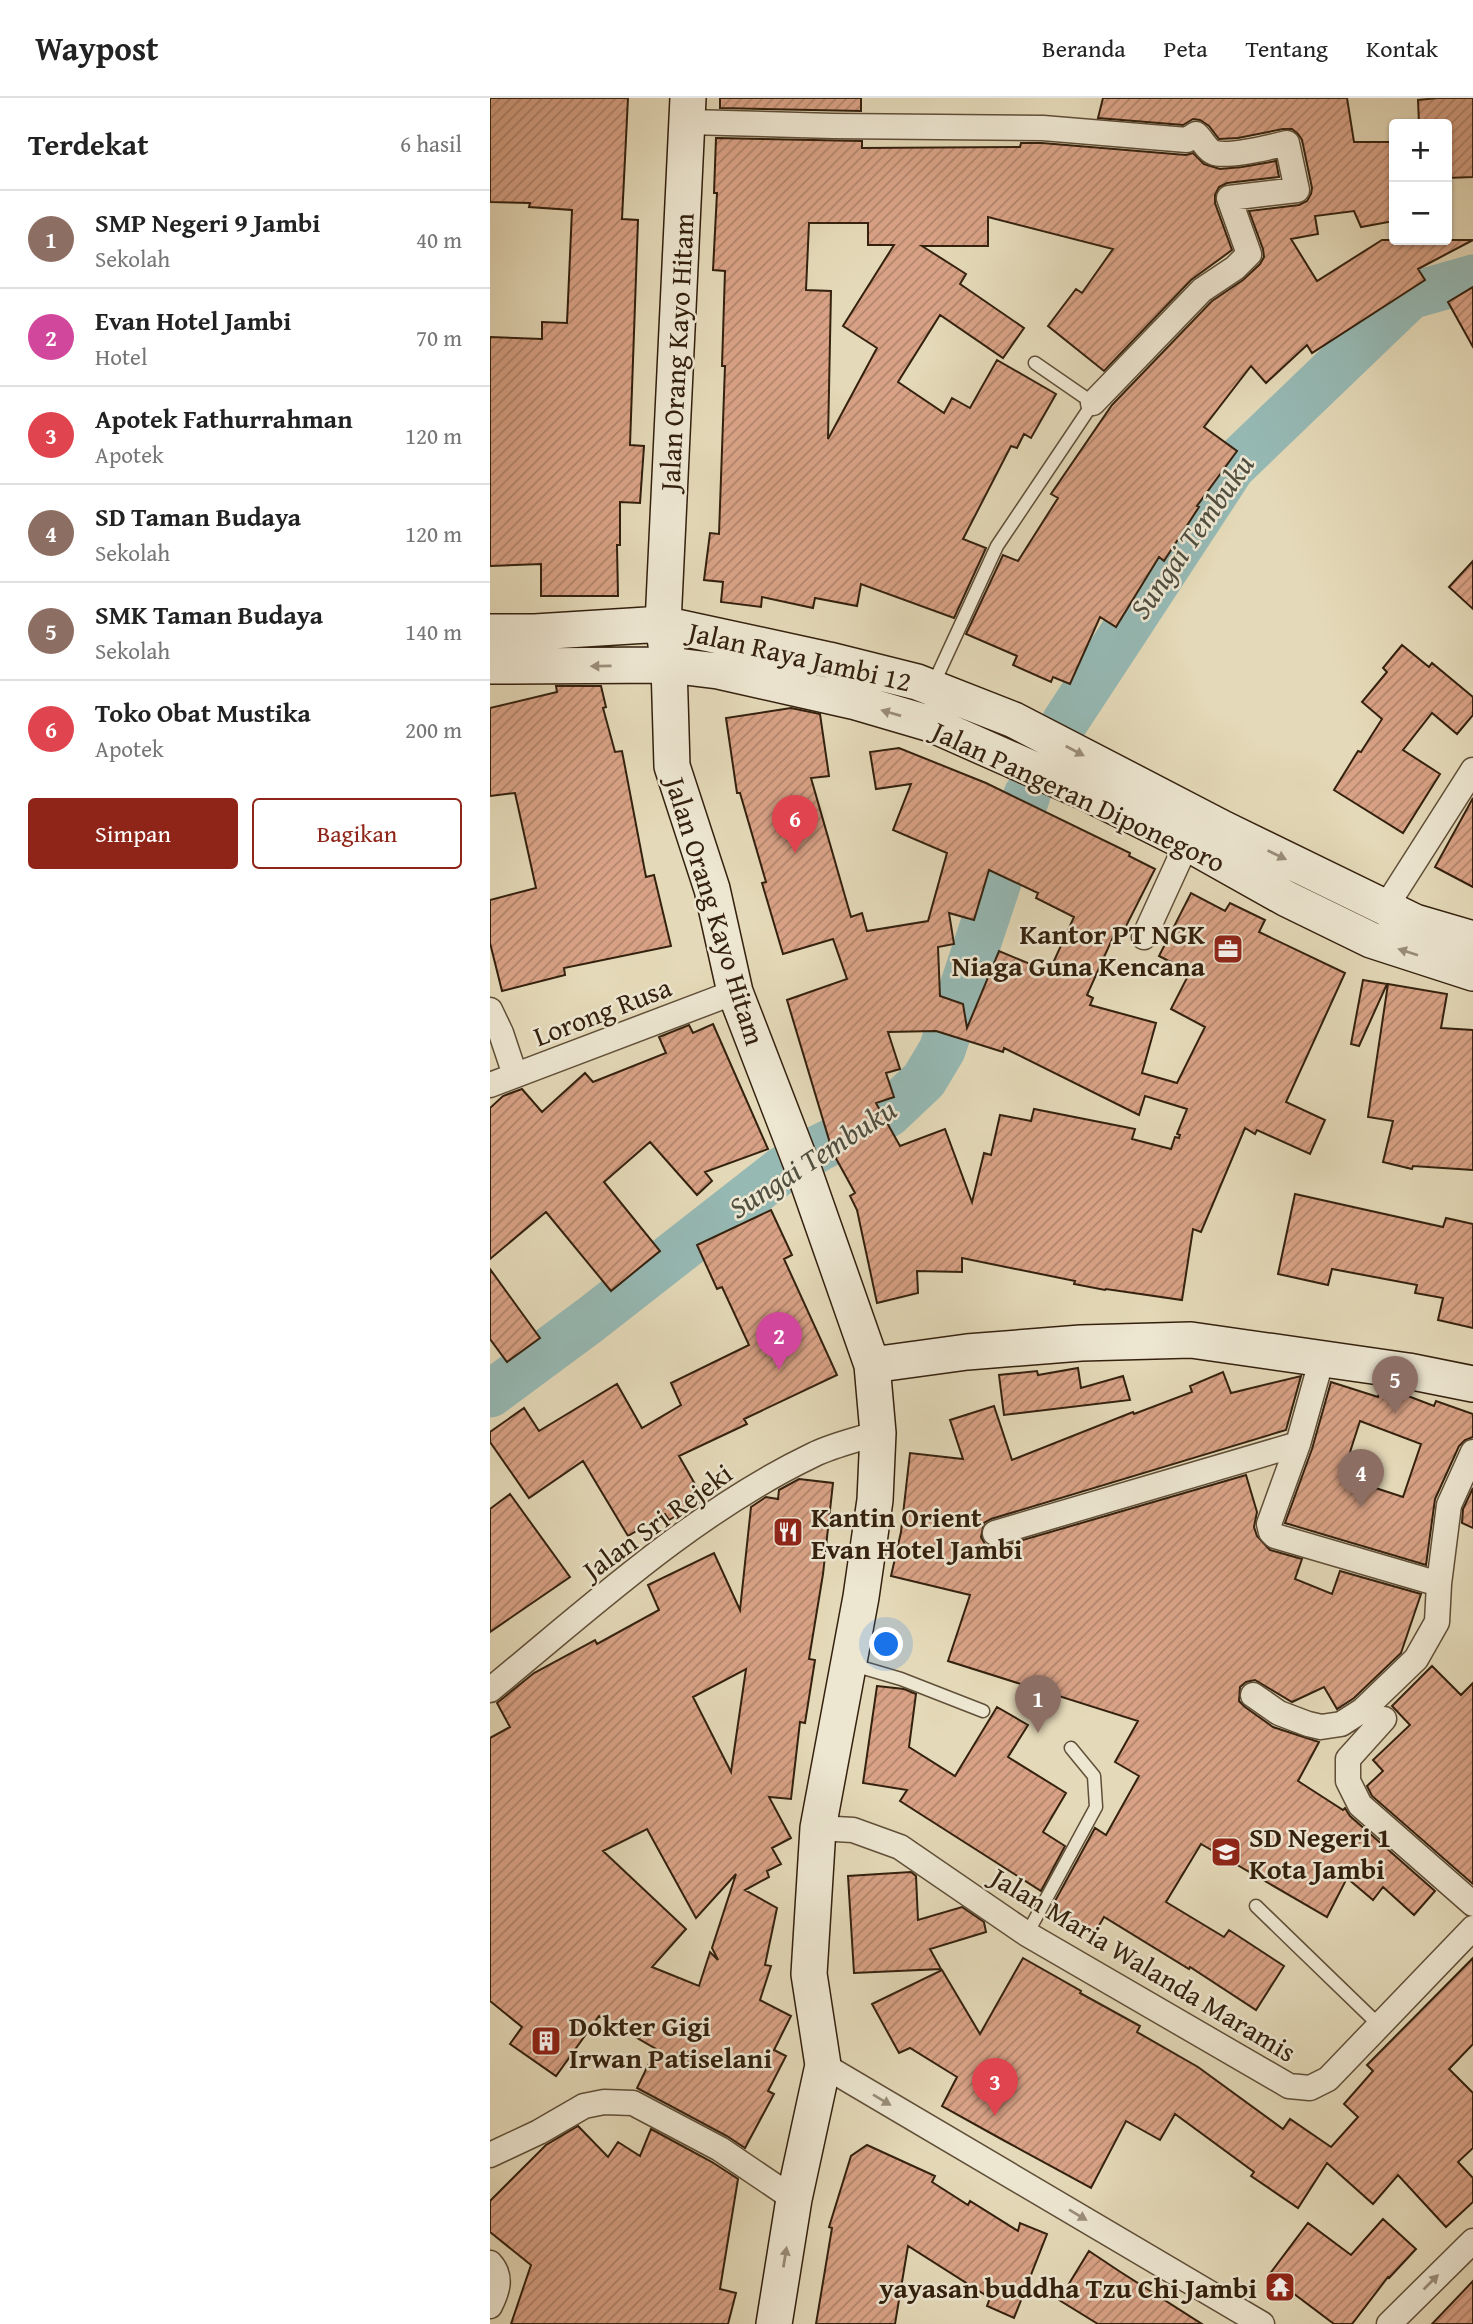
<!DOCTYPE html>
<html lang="id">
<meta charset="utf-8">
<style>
body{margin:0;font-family:"Gentium Book Plus",serif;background:#f6f6f6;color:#222}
.controls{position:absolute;right:21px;top:21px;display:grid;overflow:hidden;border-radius:7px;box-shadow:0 2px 5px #0004}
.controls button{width:63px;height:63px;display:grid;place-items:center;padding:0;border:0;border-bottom:2px solid #e0e0e0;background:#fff;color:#222;font:35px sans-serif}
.you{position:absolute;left:397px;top:1547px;width:24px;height:24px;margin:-18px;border:5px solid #fff;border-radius:50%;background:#1a73e8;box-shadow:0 0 0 10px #1a73e833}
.badge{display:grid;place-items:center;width:46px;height:46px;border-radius:50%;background:#8f2418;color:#fff;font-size:23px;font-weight:700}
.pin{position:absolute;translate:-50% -58px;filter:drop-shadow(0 2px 4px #0008)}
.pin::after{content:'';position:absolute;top:37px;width:24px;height:21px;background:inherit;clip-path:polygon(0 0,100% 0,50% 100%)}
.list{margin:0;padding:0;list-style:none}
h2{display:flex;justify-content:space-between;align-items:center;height:91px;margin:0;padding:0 28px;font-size:30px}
h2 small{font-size:23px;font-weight:400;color:#767676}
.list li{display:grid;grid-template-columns:46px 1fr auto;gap:21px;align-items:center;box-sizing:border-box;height:98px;padding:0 28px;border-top:2px solid #e0e0e0}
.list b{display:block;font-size:26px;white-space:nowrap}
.list p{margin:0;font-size:23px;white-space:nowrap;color:#767676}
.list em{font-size:23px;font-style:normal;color:#767676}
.actions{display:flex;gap:14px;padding:21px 28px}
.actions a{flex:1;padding:16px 0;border:2px solid #8f2418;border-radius:7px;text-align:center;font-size:24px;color:#8f2418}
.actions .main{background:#8f2418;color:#fff}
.map{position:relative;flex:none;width:983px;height:2226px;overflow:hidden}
header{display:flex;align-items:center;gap:42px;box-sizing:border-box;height:98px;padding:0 35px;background:#fff;border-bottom:2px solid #e0e0e0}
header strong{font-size:33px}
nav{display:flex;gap:38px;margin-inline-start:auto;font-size:24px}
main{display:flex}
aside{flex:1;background:#fff}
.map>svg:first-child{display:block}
</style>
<header>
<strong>Waypost</strong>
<nav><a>Beranda</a><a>Peta</a><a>Tentang</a><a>Kontak</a></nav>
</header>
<main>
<aside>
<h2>Terdekat<small>6 hasil</small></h2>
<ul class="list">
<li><span class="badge" style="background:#8d6e63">1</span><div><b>SMP Negeri 9 Jambi</b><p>Sekolah</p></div><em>40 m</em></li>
<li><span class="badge" style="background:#d1479c">2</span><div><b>Evan Hotel Jambi</b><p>Hotel</p></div><em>70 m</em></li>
<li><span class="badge" style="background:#e0444e">3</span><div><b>Apotek Fathurrahman</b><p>Apotek</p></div><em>120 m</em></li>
<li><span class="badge" style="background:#8d6e63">4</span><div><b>SD Taman Budaya</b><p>Sekolah</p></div><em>120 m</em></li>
<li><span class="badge" style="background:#8d6e63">5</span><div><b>SMK Taman Budaya</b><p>Sekolah</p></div><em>140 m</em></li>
<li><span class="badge" style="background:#e0444e">6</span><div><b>Toko Obat Mustika</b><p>Apotek</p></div><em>200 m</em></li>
</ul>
<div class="actions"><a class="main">Simpan</a><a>Bagikan</a></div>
</aside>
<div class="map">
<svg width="983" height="2226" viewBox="0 0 983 2226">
<defs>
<pattern id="building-hatch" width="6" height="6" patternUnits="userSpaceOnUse" patternTransform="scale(1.75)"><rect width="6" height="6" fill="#d9a286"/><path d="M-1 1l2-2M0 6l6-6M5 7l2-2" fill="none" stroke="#b1846c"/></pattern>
</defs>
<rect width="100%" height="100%" fill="#e4d9b8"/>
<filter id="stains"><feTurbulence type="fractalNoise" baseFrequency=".00286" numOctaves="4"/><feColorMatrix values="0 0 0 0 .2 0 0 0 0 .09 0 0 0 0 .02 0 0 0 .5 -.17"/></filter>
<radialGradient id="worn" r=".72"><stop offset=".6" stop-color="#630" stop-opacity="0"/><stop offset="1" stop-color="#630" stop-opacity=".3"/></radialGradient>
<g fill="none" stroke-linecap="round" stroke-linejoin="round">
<path stroke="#96b9b4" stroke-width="47" d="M575,624L742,369L920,198L983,180
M0,1296L100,1222L292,1072L329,1050L398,1016L434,982L452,952L537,697"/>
</g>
<path fill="url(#building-hatch)" stroke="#34210e" stroke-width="2" fill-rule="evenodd" d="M0,0H138L132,121L148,122L140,347L154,348L150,405L130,404V447H127L128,498H51V466L0,468V239L52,241V224L77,225L82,112L39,109L40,105L0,104Z
M230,0H371V13L230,10Z
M613,0H857L864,44H904V123L871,129L864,113L825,118L828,136L801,141L827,183L892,142H983L928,171L935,182L822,255L817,247L776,285L761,268L714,329L747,353L707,408L709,409L674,463L669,459L626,529L610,519L580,586L563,579L561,584L523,567L527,558L476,536L513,457L528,463L568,400L561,396L622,307L722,203L753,182L770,166L774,159L773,151L759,113L809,107L817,103L821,96L822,90L812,42L808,36L802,31H793L748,40L729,41L719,28L710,22L703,21L693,27L608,20Z
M948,0H983V79L957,80V26H929L928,2Z
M226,40L372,43V50L530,49L531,45H552L696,57L703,55L714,66L730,71L752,69L786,63L789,79L737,85L729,89L725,97V105L742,152L701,182L614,273L558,228L586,191L592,195L623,151L498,119V148H432L476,176L470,186L534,230L513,260L450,217L408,284L454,315L462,300L480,310L507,262L566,296L541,340L534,336L527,350L521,348L473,441L496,450L464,520L371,486L367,508L325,500L323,510L272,499L271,509L231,504L233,484L214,482L220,435L229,436L235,268H232L235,173L223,172L227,95H224ZM319,125H378V147H404L353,228L387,250L338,341L341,193L316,192Z
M983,189V249L958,204Z
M983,463V511L959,489Z
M912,547L939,569L942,565L983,599V617L967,636L942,615L913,652L950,676L913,735L844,692L868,653L871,654L892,621L872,604L897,574L893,570Z
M66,588H111L116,609L113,610L125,654L132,653L156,779L164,777L181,848L74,870L75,877L12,893L0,845V802L46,790L25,695L0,698V610L67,594Z
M301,610L330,616L339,678L321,680L361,819L372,815L377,833L438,823L457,755L403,732L421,686L386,691L380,654L409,650L496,685L640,755L639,758L665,771L629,842L623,839L597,897L603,900L600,907L666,925L652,975L687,985L715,929L681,911L700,874L669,858L701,795L735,813L740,805L775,822L769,834L855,875L796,1004L835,1022L820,1056L767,1032L765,1036L755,1030L711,1134L703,1131L692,1202L616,1191L615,1192L584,1186L585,1183L472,1160V1174L427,1173L428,1195L387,1205L367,1112L360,1098L365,1095L343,1055L297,902L357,881L343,841L293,856L272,785L276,784L250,695H247L236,620ZM499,772L548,795L546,800L584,819L559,874L509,853L477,930L473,906L450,898L448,849L464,846L459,815L484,822ZM446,933L513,954L514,950L649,1017L655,998L697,1011L687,1036L690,1037L689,1040L685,1039L681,1051L642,1041L645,1031L544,1011L541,1023L510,1017L501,1057L494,1055L482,1104L455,1031L410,1048L386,1005L404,999L396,975L410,971L398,934Z
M983,700V789L945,769Z
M873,882L897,886L869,948L861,946Z
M898,886L957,896L951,930L983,932V1072L923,1068L922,1071L893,1064L903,1023L878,1019Z
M223,926L278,1051L215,1074L222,1083L207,1097L160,1044L114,1084L170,1153L121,1193L56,1114L0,1161V1010L13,998L32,991L52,1014L95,975L103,984L176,955L169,939L199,927L203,935Z
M805,1096L953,1129L956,1120L983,1126V1230L948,1222L953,1200L925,1195L927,1187L842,1171L838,1187L788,1176Z
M281,1112L302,1157L294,1161L347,1277L254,1321L257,1326L189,1358L214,1402L179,1422L175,1416L138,1438L93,1363L39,1400L0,1344V1334L34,1310L49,1333L127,1286L152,1330L191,1307L181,1285L259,1247L232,1189L227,1191L207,1147Z
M0,1171L50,1240L17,1264L0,1241Z
M588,1270L591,1290L633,1278L640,1302L514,1317L509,1277L547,1273L548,1277Z
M733,1274L741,1295L811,1278L796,1332L501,1421L494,1425L491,1439L495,1446L502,1450L509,1449L756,1377L767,1414L764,1429L767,1438L780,1452L812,1461L805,1481L842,1496L850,1473L931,1496L911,1555L864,1600L847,1611L834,1589L802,1604L765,1582L756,1584L750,1589L749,1603L755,1609L783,1629L829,1644L808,1683L853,1712L855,1710L860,1718L945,1793L924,1817L893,1789L883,1802L857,1780L837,1819L711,1746L676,1804L734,1839L739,1832L794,1868L766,1912L700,1869L699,1871L614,1819L604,1836L565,1812L559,1814L605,1730L616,1737L649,1678L625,1664L648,1623L458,1563L480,1497L401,1478L411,1434L420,1355L473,1361L460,1322L504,1308L522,1362L643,1314L644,1316L702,1294L700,1288Z
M841,1284L888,1299L891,1289L897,1290L944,1308L946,1303L983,1316V1339L975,1342L969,1348L945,1401L936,1467L795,1425L822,1351ZM870,1323L931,1346L913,1399L852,1379Z
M309,1381L343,1385L333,1476L319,1561L325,1562L315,1625L310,1624L301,1701L279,1699L301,1740L282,1750L291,1766L277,1773L279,1779L255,1792L287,1810L275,1867L281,1868L270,1902L301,1918L284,1952L296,1958L278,1993L284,1996L255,2050L237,2038L147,1990L166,1951L109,1918L66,1978L20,1946L32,1929L0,1903V1640L20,1629L7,1605L44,1575L105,1542L107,1546L169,1512L158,1487L224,1455L250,1512L261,1409L276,1399L288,1401L289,1392ZM256,1571L241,1674L203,1599ZM157,1731L206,1820L246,1776L222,1850L228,1862L220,1854L209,1888L162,1869L196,1831L113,1753Z
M983,1390V1430L972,1425L973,1411Z
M20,1396L80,1479L0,1534V1411Z
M942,1568L971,1597L983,1585V1786L882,1698L877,1688L893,1673L883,1662L920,1627L902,1608Z
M387,1588L414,1591L426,1596L419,1649L465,1678L507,1609L538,1627L518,1659L576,1695L553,1734L575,1748L551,1793L410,1703L417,1692L373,1685Z
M421,1774L426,1778L428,1822L472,1809L494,1824L496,1834L440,1851L451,1871L364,1875L358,1778Z
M533,1860L591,1893L590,1895L650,1928L647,1934L708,1969L793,2031L800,2021L841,2049L868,2019L854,2006L883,1973L877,1967L983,1860V1946L959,1971L983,1995V2050L968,2064L983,2080V2104L956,2129L908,2077L883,2106L837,2065L808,2110L761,2078L764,2074L685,2016L670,2042L636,2023L601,2090L513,2042L452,2008L467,1979L420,1950L409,1955L382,1906L452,1872L490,1936Z
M88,2028L118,2059L128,2044L150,2058L161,2031L222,2064L248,2081L230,2191L246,2195L238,2226H21L41,2167L0,2134V2103L56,2047Z
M377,2047L445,2078L442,2084L478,2107L480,2103L528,2133L530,2125L557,2136L524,2220L497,2208L500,2200L418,2148L405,2226H326L342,2130L339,2129L361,2058Z
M893,2121L926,2151L899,2180L898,2179L862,2226H844L779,2177L818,2125L861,2157Z
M599,2153L629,2173L712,2226H608L569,2202Z
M983,2183V2226H942Z"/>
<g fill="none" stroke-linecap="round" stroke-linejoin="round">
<g stroke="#604f38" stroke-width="15">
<path id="lane" d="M442,589L507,448L603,305L545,265
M360,1566L411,1581L493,1613
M766,1808L889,1927
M537,1836L606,1709L604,1678L581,1650"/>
</g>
<g stroke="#604f38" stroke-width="27">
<path id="street" d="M198,24L343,28L553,30L697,42L706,36C712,41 717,53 725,55C740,59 781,49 797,45L807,92L739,100L759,156L745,170L712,192L603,305
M895,810L983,672
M654,839L697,745
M0,912L11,935L25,977
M0,987L245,894
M832,1260L808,1346L779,1426L781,1434L785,1438L949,1486
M505,1435L808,1346
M0,1592C101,1509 204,1414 323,1357C343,1347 367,1342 388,1335
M763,1597L789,1615L818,1626L831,1629L851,1626L873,1612L926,1561L947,1524L949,1486L959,1407L983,1354
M894,1621L858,1661V1683L870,1707L983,1806
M328,1730L363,1732L410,1749L537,1836L799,1988L820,1990L838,1981L983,1830
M333,1967L772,2226
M0,2057L49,2034L94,2008L114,2004L143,2005L230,2051L304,2101
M0,2165C13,2179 7,2194 0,2208
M899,2226L983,2143"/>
</g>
<g stroke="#34210e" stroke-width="38">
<path id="secondary" d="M198,0L173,526L179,567L182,668L222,791L245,894L314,1073L382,1267L388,1335L385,1402L371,1499L328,1730L319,1876L333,1967L304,2101L284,2226
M0,534H45L173,526L339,562L427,584L524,622L734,731L925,824L983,841
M0,568L179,567L228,573L366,604L441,626L599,696L697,745L797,801L881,842L983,875
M382,1267L477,1254L591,1245L701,1242L918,1273L983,1286"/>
</g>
<use href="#lane" stroke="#ede6d1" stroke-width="12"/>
<use href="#street" stroke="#ede6d1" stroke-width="24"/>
<use href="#secondary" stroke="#ede6d1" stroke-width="35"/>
</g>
<defs><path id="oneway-solid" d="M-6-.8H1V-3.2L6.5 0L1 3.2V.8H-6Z" transform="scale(1.75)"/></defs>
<g fill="#9a8d79">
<use href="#oneway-solid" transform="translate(111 568) rotate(179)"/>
<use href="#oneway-solid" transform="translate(401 615) rotate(-164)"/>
<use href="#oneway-solid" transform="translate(585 653) rotate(28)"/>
<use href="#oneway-solid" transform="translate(787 757) rotate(26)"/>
<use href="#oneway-solid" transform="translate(918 854) rotate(-162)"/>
<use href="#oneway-solid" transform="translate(392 2002) rotate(31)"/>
<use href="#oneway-solid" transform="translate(588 2117) rotate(31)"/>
<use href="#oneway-solid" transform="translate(295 2159) rotate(-81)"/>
<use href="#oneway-solid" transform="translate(941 2184) rotate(-45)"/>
</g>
<defs>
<g id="office-square" transform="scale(1.575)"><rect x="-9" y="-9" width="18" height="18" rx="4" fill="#8f2418" stroke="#ede6d1"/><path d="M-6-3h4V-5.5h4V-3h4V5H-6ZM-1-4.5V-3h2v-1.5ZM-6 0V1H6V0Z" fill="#fff"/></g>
<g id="restaurant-square" transform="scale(1.575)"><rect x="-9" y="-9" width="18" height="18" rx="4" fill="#8f2418" stroke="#ede6d1"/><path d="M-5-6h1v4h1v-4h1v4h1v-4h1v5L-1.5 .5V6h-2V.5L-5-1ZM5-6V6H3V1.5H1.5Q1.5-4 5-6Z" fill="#fff"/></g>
<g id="school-square" transform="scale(1.575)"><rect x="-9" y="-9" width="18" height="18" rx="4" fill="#8f2418" stroke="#ede6d1"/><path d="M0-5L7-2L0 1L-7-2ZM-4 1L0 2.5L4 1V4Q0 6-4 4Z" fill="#fff"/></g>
<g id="building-square" transform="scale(1.575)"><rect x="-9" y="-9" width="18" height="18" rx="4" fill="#8f2418" stroke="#ede6d1"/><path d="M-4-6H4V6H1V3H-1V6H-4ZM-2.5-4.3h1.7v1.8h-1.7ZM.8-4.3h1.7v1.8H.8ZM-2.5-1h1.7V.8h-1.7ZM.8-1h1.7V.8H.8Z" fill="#fff"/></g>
<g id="temple-square" transform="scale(1.575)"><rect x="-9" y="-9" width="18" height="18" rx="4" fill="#8f2418" stroke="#ede6d1"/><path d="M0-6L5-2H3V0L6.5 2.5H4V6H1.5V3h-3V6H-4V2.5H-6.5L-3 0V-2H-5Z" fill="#fff"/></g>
</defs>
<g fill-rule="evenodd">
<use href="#office-square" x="738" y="851"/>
<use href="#restaurant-square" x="298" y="1434"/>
<use href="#school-square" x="736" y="1754"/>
<use href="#building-square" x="56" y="1943"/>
<use href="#temple-square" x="790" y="2189"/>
</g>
<g text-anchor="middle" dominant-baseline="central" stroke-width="5" stroke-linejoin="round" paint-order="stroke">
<g font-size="28" fill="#34210e" stroke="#ede6d1">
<text transform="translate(186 254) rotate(-87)">Jalan Orang Kayo Hitam</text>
<text transform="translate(310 558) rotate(13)">Jalan Raya Jambi 12</text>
<text transform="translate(589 698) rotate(25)">Jalan Pangeran Diponegoro</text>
<text transform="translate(226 813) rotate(73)">Jalan Orang Kayo Hitam</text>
<text transform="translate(112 913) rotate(-21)">Lorong Rusa</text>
<text transform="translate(167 1423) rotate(-36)">Jalan Sri Rejeki</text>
<text transform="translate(654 1866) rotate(31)">Jalan Maria Walanda Maramis</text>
</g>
<g font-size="28" font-weight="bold" fill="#34210e" stroke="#ede6d1" text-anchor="start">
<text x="715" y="835" text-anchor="end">Kantor PT NGK<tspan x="715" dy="32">Niaga Guna Kencana</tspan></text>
<text x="321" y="1418">Kantin Orient<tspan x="321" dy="32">Evan Hotel Jambi</tspan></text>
<text x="759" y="1738">SD Negeri 1<tspan x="759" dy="32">Kota Jambi</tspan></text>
<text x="79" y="1927">Dokter Gigi<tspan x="79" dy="32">Irwan Patiselani</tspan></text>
<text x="767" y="2189" text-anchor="end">yayasan buddha Tzu Chi Jambi</text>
</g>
<g font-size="30" font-style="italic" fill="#514f40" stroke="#ede6d1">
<text transform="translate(701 438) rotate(-55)">Sungai Tembuku</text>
<text transform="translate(322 1060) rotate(-33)">Sungai Tembuku</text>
</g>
</g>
<rect width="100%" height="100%" filter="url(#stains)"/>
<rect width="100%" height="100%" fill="url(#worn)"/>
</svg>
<div class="controls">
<button>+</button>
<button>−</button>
</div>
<div class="you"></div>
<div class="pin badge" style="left:548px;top:1635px;background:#8d6e63">1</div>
<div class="pin badge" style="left:289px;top:1272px;background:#d1479c">2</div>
<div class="pin badge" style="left:505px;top:2018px;background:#e0444e">3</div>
<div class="pin badge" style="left:871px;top:1409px;background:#8d6e63">4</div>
<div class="pin badge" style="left:905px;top:1316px;background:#8d6e63">5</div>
<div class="pin badge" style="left:305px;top:755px;background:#e0444e">6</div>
</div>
</main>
